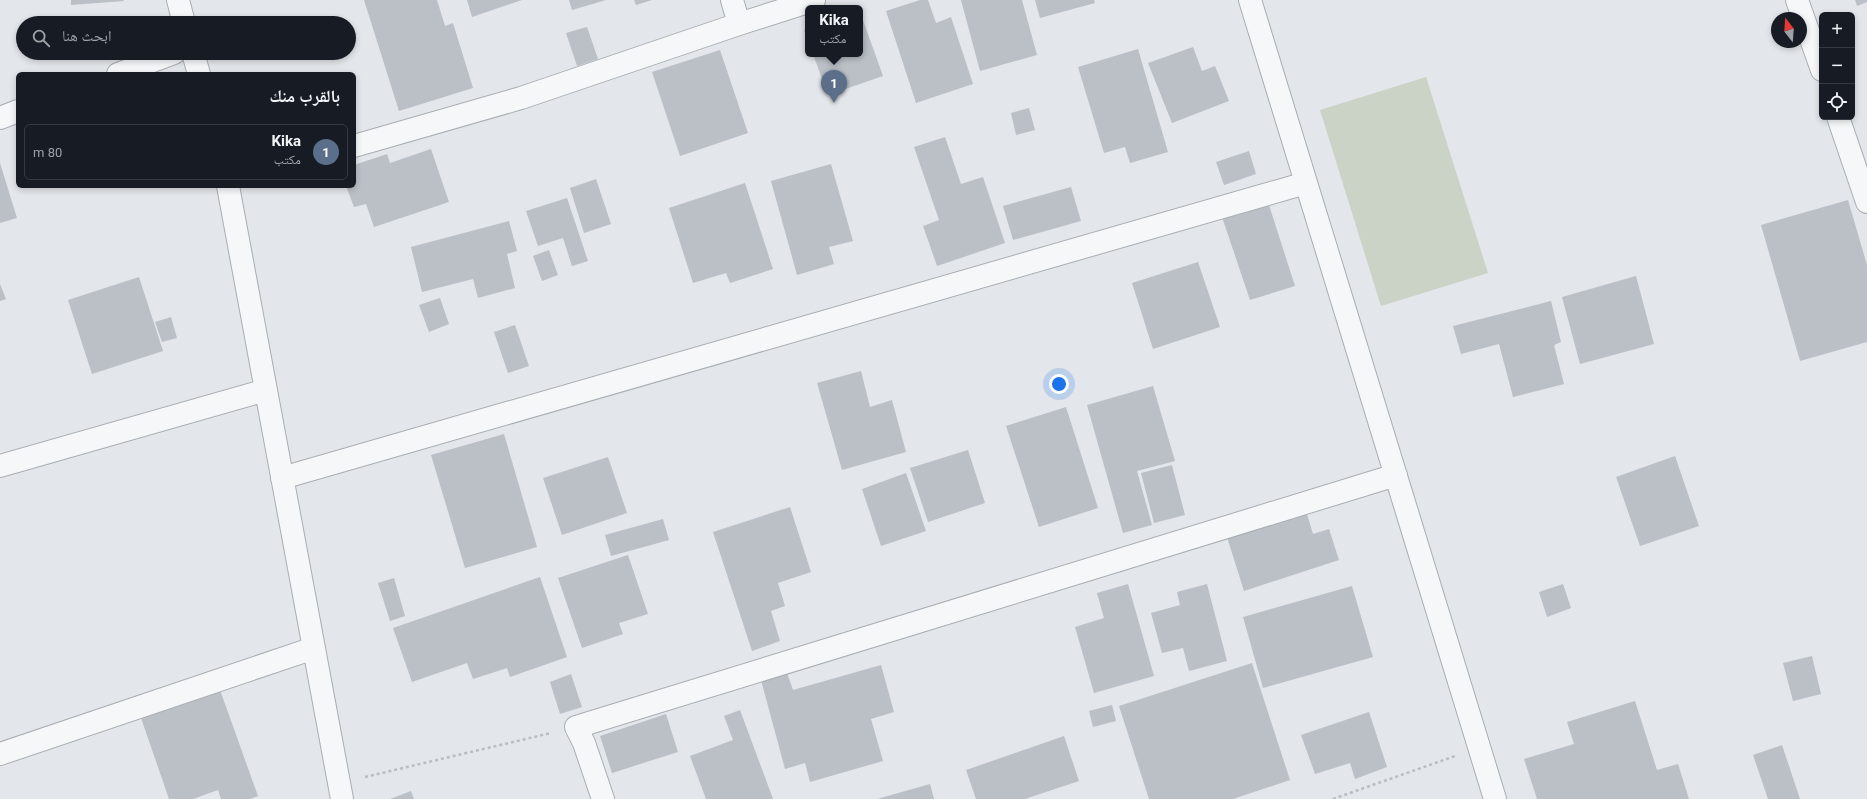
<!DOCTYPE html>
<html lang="ar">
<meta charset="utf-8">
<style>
body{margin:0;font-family:Roboto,"Noto Naskh Arabic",sans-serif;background:#20242c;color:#f1f3f6;direction:rtl}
.controls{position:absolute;right:12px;top:12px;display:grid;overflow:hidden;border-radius:6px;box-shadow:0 2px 6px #0003}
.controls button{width:36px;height:36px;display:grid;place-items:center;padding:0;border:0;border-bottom:1px solid #363941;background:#171b24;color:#f1f3f6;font:20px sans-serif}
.compass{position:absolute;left:1771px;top:12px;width:36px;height:36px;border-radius:50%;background:#171b24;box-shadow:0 2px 6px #0003;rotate:343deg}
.you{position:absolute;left:1059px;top:384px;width:14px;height:14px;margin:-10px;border:3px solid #fff;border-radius:50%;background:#1a73e8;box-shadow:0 0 0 6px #1a73e833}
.badge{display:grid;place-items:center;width:26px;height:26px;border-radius:50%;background:#0f766e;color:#fff;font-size:13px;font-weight:700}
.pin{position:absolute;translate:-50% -33px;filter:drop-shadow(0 1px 2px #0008)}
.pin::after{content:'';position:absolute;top:21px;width:14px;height:12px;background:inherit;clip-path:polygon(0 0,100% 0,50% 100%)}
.popup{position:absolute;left:805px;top:5px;width:58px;height:52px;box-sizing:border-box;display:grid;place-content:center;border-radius:6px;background:#171b24;filter:drop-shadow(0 1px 3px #0005);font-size:13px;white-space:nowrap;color:#9ea1a6}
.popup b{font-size:15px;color:#f1f3f6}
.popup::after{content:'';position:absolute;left:50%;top:100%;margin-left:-8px;border:8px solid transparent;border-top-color:#171b24}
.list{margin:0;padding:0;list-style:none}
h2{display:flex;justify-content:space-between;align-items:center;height:52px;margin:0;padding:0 16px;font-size:17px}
h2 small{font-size:13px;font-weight:400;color:#9ea1a6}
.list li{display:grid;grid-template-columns:26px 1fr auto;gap:12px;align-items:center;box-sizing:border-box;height:56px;margin:0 8px 8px;padding:0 8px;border:1px solid #363941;border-radius:6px}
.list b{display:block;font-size:15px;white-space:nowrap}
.list p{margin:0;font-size:13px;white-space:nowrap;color:#9ea1a6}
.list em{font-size:13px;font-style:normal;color:#9ea1a6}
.icon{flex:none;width:22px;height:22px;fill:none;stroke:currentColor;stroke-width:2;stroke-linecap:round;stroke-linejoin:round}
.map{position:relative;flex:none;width:1867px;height:799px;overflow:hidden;direction:ltr}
.search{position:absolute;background:#171b24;box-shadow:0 2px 6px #0003;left:16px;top:16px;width:340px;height:44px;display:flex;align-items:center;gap:10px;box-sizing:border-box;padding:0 14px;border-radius:22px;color:#9ea1a6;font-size:15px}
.panel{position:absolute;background:#171b24;box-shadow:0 2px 6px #0003;left:16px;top:72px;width:340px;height:116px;border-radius:6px;direction:rtl}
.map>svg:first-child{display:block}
</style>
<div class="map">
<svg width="1867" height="799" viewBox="0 0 1867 799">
<rect width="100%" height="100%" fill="#e3e6ea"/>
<path fill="#cad3c5" d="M1426,77L1488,273L1381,306L1320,110Z"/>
<path fill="#bac0c6" d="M71,0H123L124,1L71,5Z
M364,0H437L445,26L453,23L473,88L399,111Z
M467,0H522L472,17Z
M569,0H606L572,10Z
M634,0H652L636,5Z
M920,0H928L936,23L951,17L973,84L916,103L886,11Z
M961,0H1022L1037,55L980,71Z
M1035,0H1094L1095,3L1040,18Z
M1855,0H1867V2L1857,6Z
M860,12L883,76L828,95L813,54H860Z
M587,27L598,59L577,66L566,33Z
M808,28V40L804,30Z
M1193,47L1202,71L1215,66L1229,101L1172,123L1148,63Z
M1138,49L1168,152L1130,163L1125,147L1104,153L1078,67Z
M720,50L748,133L680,156L652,72Z
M1029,108L1035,130L1016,135L1011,113Z
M945,137L961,184L983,177L1005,243L937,266L923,226L939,220L914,147Z
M431,149L449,202L374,227L366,204L354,207L346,186H354V165L387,154L390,163Z
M1249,151L1256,174L1224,185L1216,162Z
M0,163L17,218L0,223Z
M831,164L853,241L829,247L834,264L797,275L771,181Z
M596,179L611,224L584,233L570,188Z
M745,183L773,269L730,283L726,273L693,283L669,208Z
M1071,187L1081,221L1013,240L1003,206Z
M567,198L588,261L572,266L563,238L538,246L526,211Z
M1848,200L1867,265V342L1800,361L1761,225Z
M1268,202L1295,286L1250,300L1222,217Z
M509,221L517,251L507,254L515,288L478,298L473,279L422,292L411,247Z
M549,250L558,275L542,281L533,256Z
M1198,262L1220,327L1153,349L1132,283Z
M1636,276L1654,344L1580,364L1562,297Z
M139,277L163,351L92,374L68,300Z
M0,284L6,299L0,301Z
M440,298L449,324L429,332L419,305Z
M1551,301L1561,342L1554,345L1564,384L1513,397L1499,344L1461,354L1453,326Z
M171,317L177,338L162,342L155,322Z
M515,325L529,366L508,373L494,332Z
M861,371L870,407L892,400L906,452L842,470L817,383Z
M1153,386L1175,461L1137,471L1152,525L1123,533L1087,405Z
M1066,407L1098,508L1039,527L1006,426Z
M504,434L537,547L465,568L431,455Z
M968,450L985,503L928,522L910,468Z
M1675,456L1699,526L1640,546L1616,477Z
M608,457L627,513L562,535L543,478Z
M1172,465L1185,515L1154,523L1141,473Z
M906,473L926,531L881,546L862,489Z
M790,507L811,572L778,583L785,606L771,611L780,641L752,651L713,532Z
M1305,508L1313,534L1329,529L1339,560L1244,591L1226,534Z
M663,519L669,540L611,556L605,535Z
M628,555L648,614L619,623L623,634L582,648L558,578Z
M540,577L567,657L510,677L507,668L473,679L467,663L412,682L393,628Z
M394,578L405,616L390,621L378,583Z
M1128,584L1154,676L1094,693L1075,627L1104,618L1097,593Z
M1207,584L1227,661L1189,671L1183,648L1162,653L1151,613L1180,605L1177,592Z
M1563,584L1571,608L1547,617L1539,592Z
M1352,586L1373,657L1263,688L1243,617Z
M1812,656L1821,694L1793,701L1783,663Z
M1252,663L1290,780L1233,799H1149L1119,706Z
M881,665L894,712L871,719L883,761L810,782L805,763L785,769L761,680L787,673L793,690Z
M571,674L582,707L560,714L550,682Z
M220,690L258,796L250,799H221L218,790L193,799H169L141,718Z
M1635,701L1657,770L1678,764L1689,799H1537L1524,759L1574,744L1567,722Z
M1112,705L1116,721L1093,727L1089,711Z
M740,710L773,799H706L690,756L733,740L724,716Z
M1369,712L1387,767L1355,779L1350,763L1315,774L1301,735Z
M666,714L678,752L612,773L600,736Z
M1064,736L1079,781L1025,799H976L966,770Z
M1782,745L1800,799H1768L1753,755Z
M930,784L934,799H877Z
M411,791L414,799H390Z"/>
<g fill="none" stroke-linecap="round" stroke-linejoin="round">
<g stroke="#a8aeb4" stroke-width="24">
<path id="minor" d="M178,0L184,23
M732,0L739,24
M1250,0L1495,799
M1797,0L1822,70
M193,53L199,74
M118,74L174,53
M1838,117L1867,202
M0,118L18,111
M354,146L521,98L739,24L814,0
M228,186L342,799
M0,466L266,390
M282,478L1306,183
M0,754L314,648
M603,799L584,743L576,727L1396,475"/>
</g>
<path stroke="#b9bdc1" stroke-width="2.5" stroke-dasharray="3 3" stroke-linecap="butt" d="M365,777L551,733
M1333,799L1455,756"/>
<use href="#minor" stroke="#f5f7f8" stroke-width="22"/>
</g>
</svg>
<div class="controls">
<button>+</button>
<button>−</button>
<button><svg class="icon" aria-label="locate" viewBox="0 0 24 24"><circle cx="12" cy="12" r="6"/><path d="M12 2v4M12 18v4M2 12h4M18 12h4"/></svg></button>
</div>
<svg class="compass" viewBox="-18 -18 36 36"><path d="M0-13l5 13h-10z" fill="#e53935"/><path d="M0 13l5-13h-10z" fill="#9ea1a6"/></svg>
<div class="you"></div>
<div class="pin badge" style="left:834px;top:103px;background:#5c6f8a">1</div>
<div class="popup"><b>Kika</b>مكتب</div>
<div class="search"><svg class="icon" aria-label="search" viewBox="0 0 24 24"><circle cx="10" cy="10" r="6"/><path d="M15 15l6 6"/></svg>ابحث هنا</div>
<section class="panel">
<h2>بالقرب منك<small></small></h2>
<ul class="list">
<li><span class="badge" style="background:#5c6f8a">1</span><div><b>Kika</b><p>مكتب</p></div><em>80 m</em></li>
</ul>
</section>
</div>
